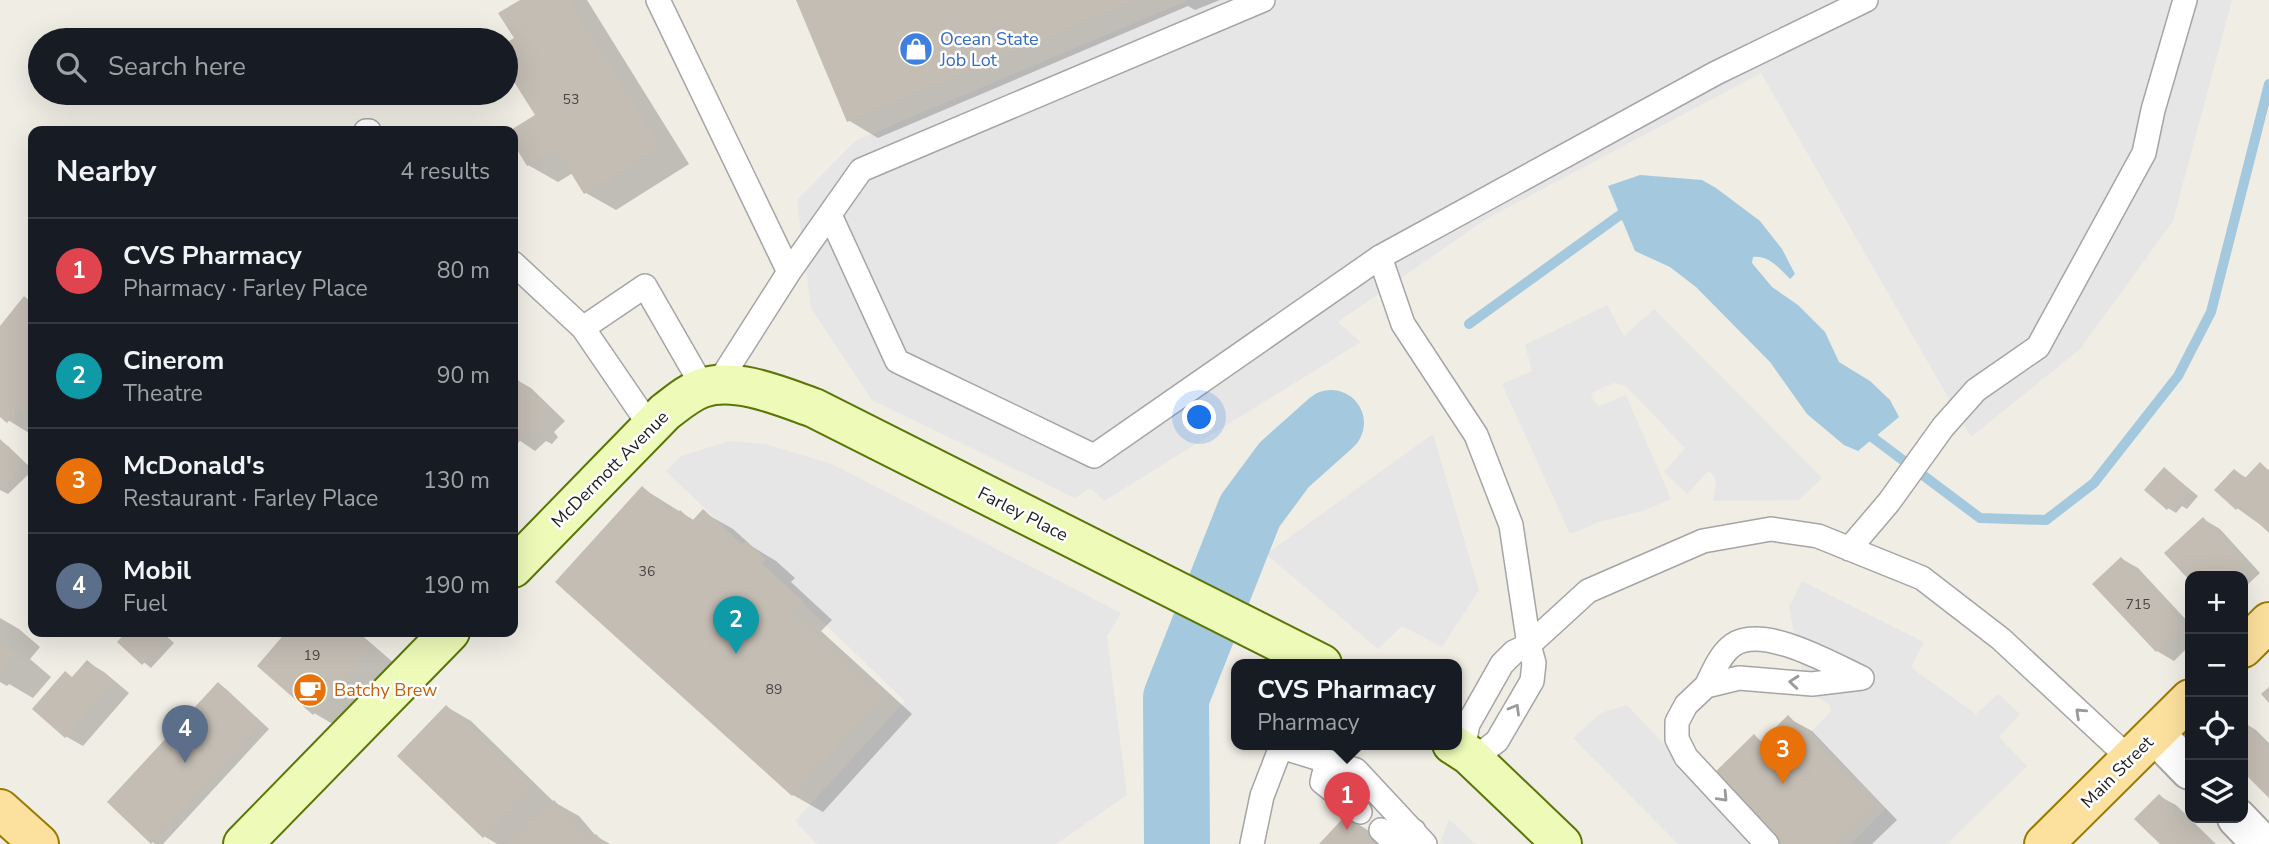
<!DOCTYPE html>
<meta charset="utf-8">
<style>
body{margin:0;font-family:"Nunito Sans",sans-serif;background:#20242c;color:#f1f3f6}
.controls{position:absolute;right:21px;bottom:21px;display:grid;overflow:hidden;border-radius:14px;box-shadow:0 7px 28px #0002}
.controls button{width:63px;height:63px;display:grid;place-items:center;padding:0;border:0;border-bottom:2px solid #363941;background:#171b24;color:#f1f3f6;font:35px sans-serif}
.you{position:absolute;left:1200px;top:418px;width:24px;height:24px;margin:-18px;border:5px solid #fff;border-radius:50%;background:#1a73e8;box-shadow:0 0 0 10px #1a73e833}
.badge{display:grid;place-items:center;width:46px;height:46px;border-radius:50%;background:#cc1c00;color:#fff;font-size:23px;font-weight:700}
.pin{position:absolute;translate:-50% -58px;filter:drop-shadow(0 2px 4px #0008)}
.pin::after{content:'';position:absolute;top:37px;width:24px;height:21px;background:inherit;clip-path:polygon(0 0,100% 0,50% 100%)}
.popup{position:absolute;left:1231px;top:659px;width:231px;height:91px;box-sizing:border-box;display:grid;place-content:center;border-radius:14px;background:#171b24;filter:drop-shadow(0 2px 5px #0005);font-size:23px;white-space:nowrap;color:#9ea1a6}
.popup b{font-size:26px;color:#f1f3f6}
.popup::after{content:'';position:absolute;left:50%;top:100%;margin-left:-14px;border:14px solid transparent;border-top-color:#171b24}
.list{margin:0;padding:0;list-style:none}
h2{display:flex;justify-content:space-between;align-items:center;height:91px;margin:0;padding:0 28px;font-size:30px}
h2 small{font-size:23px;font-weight:400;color:#9ea1a6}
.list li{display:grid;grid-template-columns:46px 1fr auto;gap:21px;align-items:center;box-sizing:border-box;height:105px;padding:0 28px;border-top:2px solid #363941}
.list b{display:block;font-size:26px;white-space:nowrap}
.list p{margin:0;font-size:23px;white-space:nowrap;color:#9ea1a6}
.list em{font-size:23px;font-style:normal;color:#9ea1a6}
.icon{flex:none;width:38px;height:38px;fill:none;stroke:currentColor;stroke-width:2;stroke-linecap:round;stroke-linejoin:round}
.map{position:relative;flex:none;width:2269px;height:844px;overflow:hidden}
.search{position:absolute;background:#171b24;box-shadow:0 7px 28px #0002;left:28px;top:28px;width:490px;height:77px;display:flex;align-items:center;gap:18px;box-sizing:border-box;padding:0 24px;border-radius:38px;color:#9ea1a6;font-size:26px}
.panel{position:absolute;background:#171b24;box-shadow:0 7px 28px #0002;left:28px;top:126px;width:490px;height:511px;border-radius:14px}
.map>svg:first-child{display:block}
</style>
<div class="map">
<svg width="2269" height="844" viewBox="0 0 2269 844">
<rect width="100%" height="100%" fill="#efede4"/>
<path fill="#e6e6e6" d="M1189,0H2232L2173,221L2080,349L1971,437L1761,73L1486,219L1338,322L1361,342L1104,501L1090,488L1075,498L872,400L811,308L797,200L855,141Z
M1607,305L1624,336L1654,309L1822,478L1799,500L1713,501L1716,484L1714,475L1708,471L1687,494L1664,472L1685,448L1626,386L1614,383L1593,392L1591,398L1599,406L1626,395L1671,499L1643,511L1599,522L1570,534L1502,384L1532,371L1525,345Z
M1433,434L1479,590L1442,647L1402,626L1378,649L1266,554Z
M730,441L765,444L832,464L1121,613L1107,636L1127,795L1056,844H817L795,821L905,701L666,471L681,456Z
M1802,581L1924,642L1912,665L1913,669L1976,714L1998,694L2020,714L1999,737L2027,766L1947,844H1851L1886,808L1811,732L1831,711L1829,704L1806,691L1789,607Z
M1627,705L1758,844H1678L1573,738L1601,713Z
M1449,819L1475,844H1440Z"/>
<path fill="#a4c8dd" d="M1640,175L1702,180L1716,188L1760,221L1782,249L1795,274L1790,279C1780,269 1769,255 1753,257L1752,263L1772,287L1798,305L1825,332L1839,362L1870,381L1890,400L1899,417L1858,451L1844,445L1807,414L1770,362L1696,287L1670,267L1635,251L1608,186Z"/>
<path fill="#0003" d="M523,0H587L689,164L616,210L586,193L573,173L558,182L528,165L513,140L512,131L537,116L506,65V45L516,39Z
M798,0H1220L1195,10L1188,6L878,138L848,120Z
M25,299L33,303L32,435L0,415V328Z
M515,379L531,388L565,421L554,432L558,437L552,444L546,441L535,451L513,436V380Z
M0,441L8,446L33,470L8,494L0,490Z
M2260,465L2269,470V531L2237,508L2234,471L2247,478Z
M2165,469L2198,496L2187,509L2182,506L2176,513L2168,508Z
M642,488L695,521L703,512L733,529L753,547L776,561L795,578L791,582L832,620L821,631L912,714L823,812L793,795Z
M2203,519L2220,529L2260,573L2243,589V576H2190V578L2167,553Z
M2122,559L2138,568L2190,624V645L2174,661L2157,651Z
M0,618L19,629L40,647L30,659L51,677L33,698L9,684L7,686L0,682Z
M129,632H162L174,643L151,668L119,642Z
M289,632H358L394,663L338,727L314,713L259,665Z
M87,662L104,672L129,693L83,746L67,737L35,709L73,678Z
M218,684L226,689L269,729L163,844H155L152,842Z
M447,707L471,721L554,802L579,816L596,836L610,844H497L484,836Z
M1788,718L1812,731L1897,820L1872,844H1772L1754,737L1763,742Z
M2243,722L2256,730L2269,743V796L2243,769Z
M2159,796L2176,805L2216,844H2162Z
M1346,817L1376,835L1386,844H1321Z"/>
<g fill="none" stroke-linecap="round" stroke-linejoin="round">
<path stroke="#a4c8dd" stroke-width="10" d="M1469,324L1620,215L1634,216
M1864,431L1980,518L2046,520L2094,483L2178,376L2211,312L2269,84"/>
<path stroke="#a4c8dd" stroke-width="66" d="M1177,844L1176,698L1250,511L1284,465L1331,423"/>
</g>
<path fill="#c4bdb4" d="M520,0H569L660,147L584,194L556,149L527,166L513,143V131H509L535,115L506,69V43L514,38L498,13Z
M796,0H1134L847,122Z
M24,296L33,304V404L25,414L19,409L7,423L0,417V326Z
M514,376L549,410L538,422L543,426L534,436L529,431L518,443L513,438Z
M0,439L26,464L0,490Z
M2260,462L2269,471V533L2240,505L2236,510L2214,490L2234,469L2245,478Z
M2164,467L2191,491L2178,505L2173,502L2167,510L2144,490Z
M642,486L675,516L680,510L692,521L703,509L742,545L746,541L766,559L762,564L803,601L792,613L883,696L792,796L555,582Z
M2203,517L2245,563L2230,576H2190V581L2164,553Z
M2121,557L2185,625L2156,652L2092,584Z
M126,632H161L167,638L142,665L117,642Z
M286,632H352L371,648L313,715L257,666Z
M0,642L15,655L0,672Z
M87,660L113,682L65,738L32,709L65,671L72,677Z
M218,682L262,723L151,844L107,802Z
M2269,687V703L2261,694Z
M446,705L532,787L483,838L397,756Z
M1788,715L1874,805L1834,844H1783L1778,838L1771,844L1708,779L1754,734L1761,742Z
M2243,722L2269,749V798L2243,772Z
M2159,794L2211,844H2160L2134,819Z
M554,800L589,840L596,834L605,844H505Z
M1346,815L1376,844H1319Z"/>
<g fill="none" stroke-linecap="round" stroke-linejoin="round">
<g stroke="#a5a5a5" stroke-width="26">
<path id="lane" d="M658,0L789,272
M366,131H369
M830,215L897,361L1094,456L1380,257L1716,73L1866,0
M1380,257L1403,324L1476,435L1511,525L1529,645L1534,663L1532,681L1497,741L1484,751L1469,755L1465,739L1468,724L1502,664L1514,652L1529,645L1588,591L1703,541L1771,529L1818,536L1922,578L2001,639L2130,759
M513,263L583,328L645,286L703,387
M583,328L650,426
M717,385L789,272L861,170L1263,0
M1849,549L1889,502L1943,427L1976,390L2038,347L2144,153L2153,110L2185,0
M1706,686C1713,673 1720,654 1733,645C1763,624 1832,664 1862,678
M1281,747L1356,770L1425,844
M1327,761L1322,782L1360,812
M1381,830L1391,839L1414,831
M1252,844L1262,796L1282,744
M1767,844L1686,757L1677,739V722L1686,705L1706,686L1739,678L1812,684L1862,678"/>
</g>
<g stroke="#a5a5a5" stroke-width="42">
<path id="street" d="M2155,734L2190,770
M2237,818L2262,844"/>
</g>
<g stroke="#5a7605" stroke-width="42">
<path id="secondary" d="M513,568L665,412C677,403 688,393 702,388C735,376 783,397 814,408L1322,664
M1452,744L1469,755L1562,844
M243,844L450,632"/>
</g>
<g stroke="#987b00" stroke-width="42">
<path id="primary" d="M2243,648L2269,622
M0,809L39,844
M2044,844L2190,699"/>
</g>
<use href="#lane" stroke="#fff" stroke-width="23"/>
<use href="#street" stroke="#fff" stroke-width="38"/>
<use href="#secondary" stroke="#edfab8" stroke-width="38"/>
<use href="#primary" stroke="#fce09d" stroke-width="38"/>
</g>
<defs><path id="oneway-chevron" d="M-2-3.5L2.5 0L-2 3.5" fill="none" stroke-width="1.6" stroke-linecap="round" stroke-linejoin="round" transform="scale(1.75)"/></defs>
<g stroke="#9a9a9a">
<use href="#oneway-chevron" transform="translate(1794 682) rotate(-175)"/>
<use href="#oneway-chevron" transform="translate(1515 709) rotate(-60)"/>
<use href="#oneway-chevron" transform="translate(2080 713) rotate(-137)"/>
<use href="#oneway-chevron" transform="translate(1723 797) rotate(47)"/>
</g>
<defs>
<g id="shop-disc" transform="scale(1.75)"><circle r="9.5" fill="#3f7fe0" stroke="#fff"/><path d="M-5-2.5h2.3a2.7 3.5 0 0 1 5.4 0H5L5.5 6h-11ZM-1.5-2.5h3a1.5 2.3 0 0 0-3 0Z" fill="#fff"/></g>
<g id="cafe-disc" transform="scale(1.75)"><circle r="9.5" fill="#e8710a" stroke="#fff"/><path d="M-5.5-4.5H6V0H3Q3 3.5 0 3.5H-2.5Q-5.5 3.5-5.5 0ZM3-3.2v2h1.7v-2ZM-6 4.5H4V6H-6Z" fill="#fff"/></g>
</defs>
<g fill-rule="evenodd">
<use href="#shop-disc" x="916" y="49"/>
<use href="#cafe-disc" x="310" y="690"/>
</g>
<g text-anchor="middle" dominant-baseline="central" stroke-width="5" stroke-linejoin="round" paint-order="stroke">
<g font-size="14" fill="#484644">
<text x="571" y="99">53</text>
<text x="647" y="571">36</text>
<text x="2138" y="604">715</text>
<text x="312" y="655">19</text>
<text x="774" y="689">89</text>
</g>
<g font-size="18" fill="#366cbe" stroke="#fff" text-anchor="start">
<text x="940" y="39">Ocean State<tspan x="940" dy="21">Job Lot</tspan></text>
</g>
<g font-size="18" fill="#1e1e1e" stroke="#fff">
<text transform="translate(610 469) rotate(-45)">McDermott Avenue</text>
<text transform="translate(1023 514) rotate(27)">Farley Place</text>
<text transform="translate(2117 772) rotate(-45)">Main Street</text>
</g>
<g font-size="18" fill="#c56008" stroke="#fff" text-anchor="start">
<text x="334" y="690">Batchy Brew</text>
</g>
</g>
</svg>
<div class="controls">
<button>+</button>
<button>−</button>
<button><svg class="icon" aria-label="locate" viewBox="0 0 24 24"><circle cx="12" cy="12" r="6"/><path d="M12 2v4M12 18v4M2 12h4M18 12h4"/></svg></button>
<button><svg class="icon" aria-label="layers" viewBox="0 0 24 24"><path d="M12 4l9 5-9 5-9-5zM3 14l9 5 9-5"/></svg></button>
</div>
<div class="you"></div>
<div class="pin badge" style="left:1347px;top:830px;background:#e0444e">1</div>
<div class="popup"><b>CVS Pharmacy</b>Pharmacy</div>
<div class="pin badge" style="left:736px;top:654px;background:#0f9aa8">2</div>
<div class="pin badge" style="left:1783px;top:784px;background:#e8710a">3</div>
<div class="pin badge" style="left:185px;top:763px;background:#5c6f8a">4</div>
<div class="search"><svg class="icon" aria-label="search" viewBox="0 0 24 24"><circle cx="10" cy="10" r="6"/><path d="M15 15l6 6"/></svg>Search here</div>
<section class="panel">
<h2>Nearby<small>4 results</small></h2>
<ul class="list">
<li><span class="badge" style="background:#e0444e">1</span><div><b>CVS Pharmacy</b><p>Pharmacy · Farley Place</p></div><em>80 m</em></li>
<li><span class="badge" style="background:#0f9aa8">2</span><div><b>Cinerom</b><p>Theatre</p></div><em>90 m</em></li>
<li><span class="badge" style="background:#e8710a">3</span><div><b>McDonald's</b><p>Restaurant · Farley Place</p></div><em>130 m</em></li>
<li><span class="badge" style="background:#5c6f8a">4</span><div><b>Mobil</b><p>Fuel</p></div><em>190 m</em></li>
</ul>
</section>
</div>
